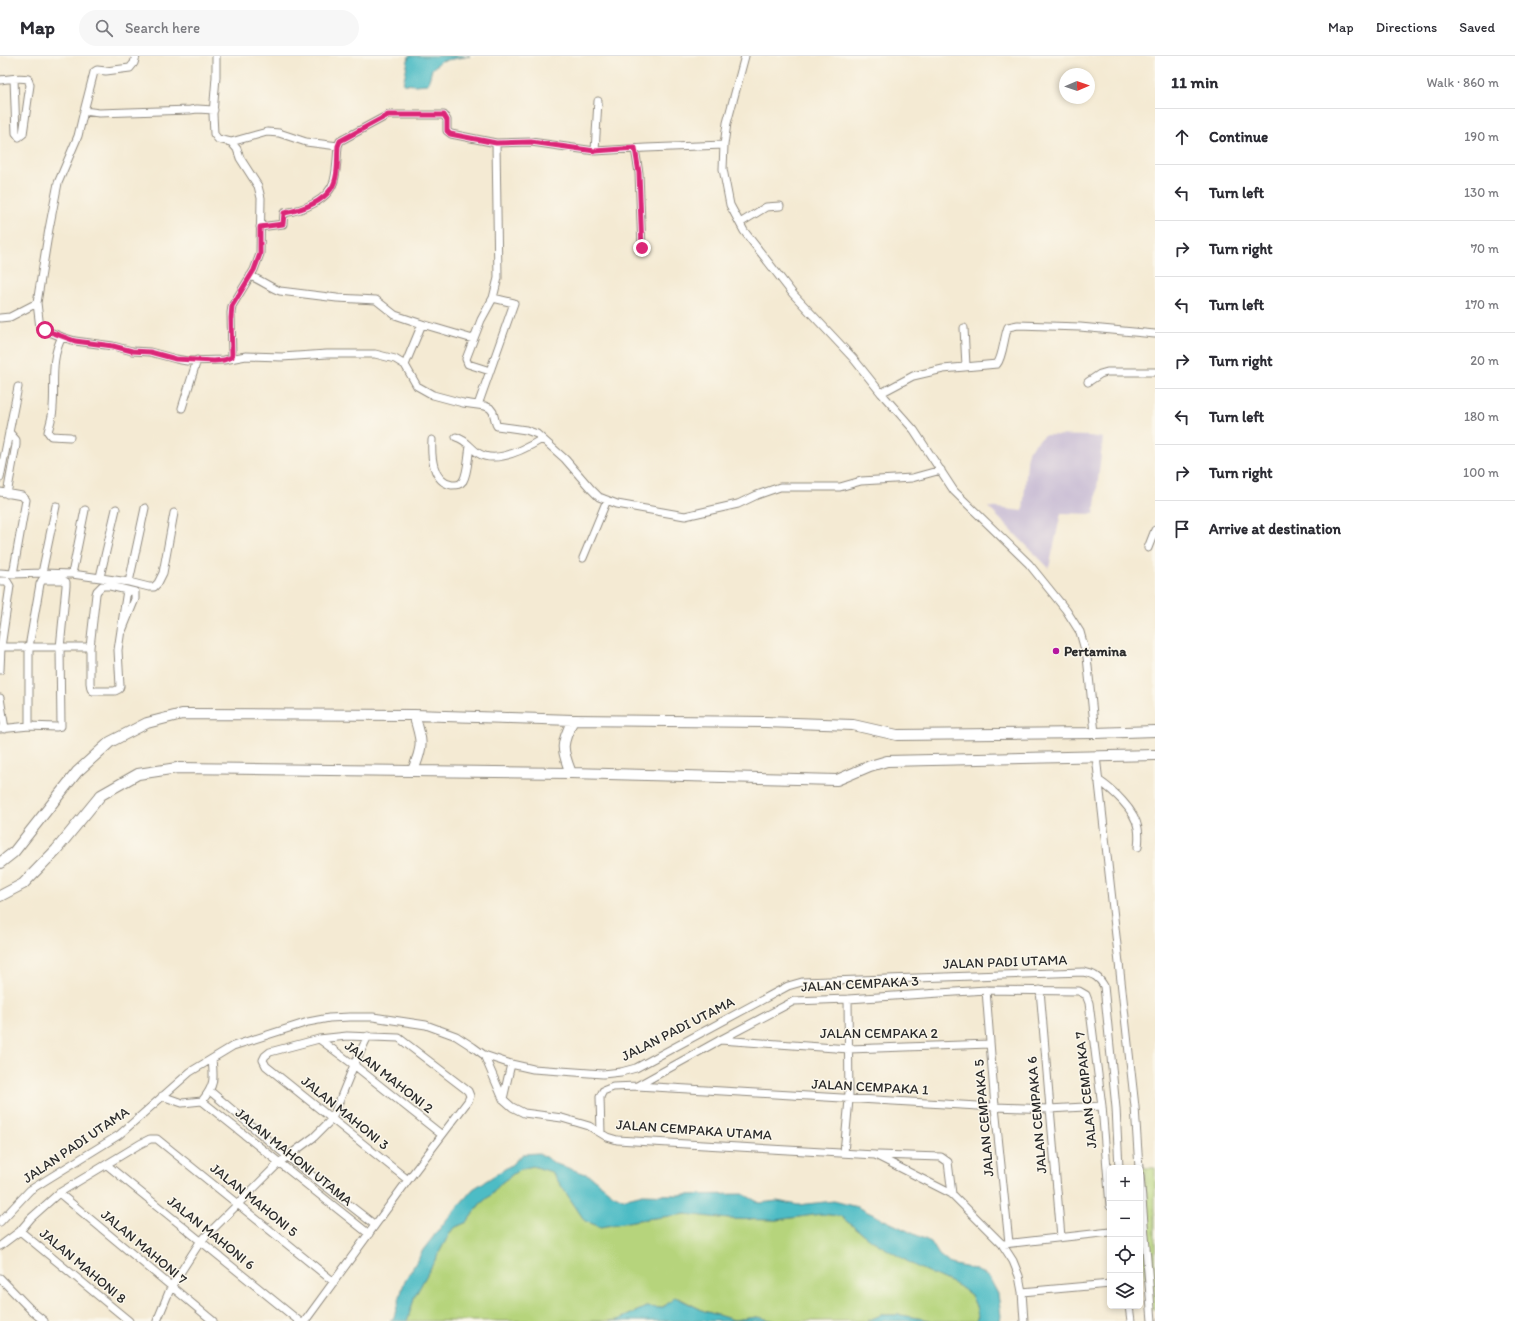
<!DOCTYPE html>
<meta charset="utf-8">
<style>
body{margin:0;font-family:Itim,sans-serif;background:#f7f7f7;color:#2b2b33}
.controls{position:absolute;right:12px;bottom:12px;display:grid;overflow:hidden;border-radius:6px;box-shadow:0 2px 6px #0003}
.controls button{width:36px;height:36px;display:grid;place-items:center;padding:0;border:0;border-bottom:1px solid #e1e1e2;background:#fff;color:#2b2b33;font:20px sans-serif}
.compass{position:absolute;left:1059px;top:12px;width:36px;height:36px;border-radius:50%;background:#fff;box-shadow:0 2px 6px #0003;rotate:88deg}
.stop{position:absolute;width:12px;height:12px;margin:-9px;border:3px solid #db2777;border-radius:50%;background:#fff}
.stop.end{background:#db2777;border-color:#fff;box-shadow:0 1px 4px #0008}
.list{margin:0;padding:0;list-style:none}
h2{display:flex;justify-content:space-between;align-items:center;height:52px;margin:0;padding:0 16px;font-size:17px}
h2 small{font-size:13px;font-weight:400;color:#7c7c81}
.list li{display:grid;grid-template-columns:26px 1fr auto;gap:12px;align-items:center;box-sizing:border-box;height:56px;padding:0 16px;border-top:1px solid #e1e1e2}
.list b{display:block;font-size:15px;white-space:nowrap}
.list em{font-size:13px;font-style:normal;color:#7c7c81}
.icon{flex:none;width:22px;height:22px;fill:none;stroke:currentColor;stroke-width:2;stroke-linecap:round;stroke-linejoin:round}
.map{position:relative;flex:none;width:1155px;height:1265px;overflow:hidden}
header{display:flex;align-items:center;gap:24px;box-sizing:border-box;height:56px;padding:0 20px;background:#fff;border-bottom:1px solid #e1e1e2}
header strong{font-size:19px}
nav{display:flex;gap:22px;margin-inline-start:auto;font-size:14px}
.search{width:280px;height:36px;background:#f7f7f7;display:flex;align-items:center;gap:10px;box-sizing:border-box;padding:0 14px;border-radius:22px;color:#7c7c81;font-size:15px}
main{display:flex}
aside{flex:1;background:#fff}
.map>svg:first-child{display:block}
</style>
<header>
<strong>Map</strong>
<div class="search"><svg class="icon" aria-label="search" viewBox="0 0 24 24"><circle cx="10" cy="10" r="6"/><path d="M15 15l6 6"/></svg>Search here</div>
<nav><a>Map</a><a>Directions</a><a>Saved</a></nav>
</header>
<main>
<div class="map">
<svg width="1155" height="1265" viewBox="0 0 1155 1265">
<rect width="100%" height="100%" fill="#fbf7ec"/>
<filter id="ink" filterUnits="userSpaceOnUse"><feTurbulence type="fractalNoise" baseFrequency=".025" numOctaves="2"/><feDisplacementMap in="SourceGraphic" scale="8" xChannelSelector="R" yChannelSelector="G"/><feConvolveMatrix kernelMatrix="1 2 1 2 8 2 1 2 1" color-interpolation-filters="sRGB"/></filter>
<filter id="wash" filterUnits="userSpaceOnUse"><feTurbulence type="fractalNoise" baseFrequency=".012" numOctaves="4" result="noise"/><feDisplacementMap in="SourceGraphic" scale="16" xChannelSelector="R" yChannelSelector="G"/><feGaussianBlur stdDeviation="0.9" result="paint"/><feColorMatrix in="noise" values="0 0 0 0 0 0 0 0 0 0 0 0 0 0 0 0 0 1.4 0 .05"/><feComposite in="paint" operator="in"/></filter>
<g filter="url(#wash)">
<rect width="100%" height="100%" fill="#f4ead3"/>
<path fill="#cbbfd5" d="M1044,379L1089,380L1103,382L1094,458L1061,457L1049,512L988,451L1023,455L1028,395Z"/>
<path fill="#b6d47b" stroke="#708053" d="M533,1110L552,1116L585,1165L601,1171L638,1164L686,1158L729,1163L776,1164L821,1158L840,1160L868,1182L917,1211L959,1230L971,1239L976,1250L978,1260L975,1265H934L901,1259H881L867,1265H775L757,1261L734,1264L704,1255L679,1242L660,1252L646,1251L618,1264L610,1265H407L415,1240L451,1175L456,1171L467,1166L480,1148L491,1139L501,1127L520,1113Z
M1140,1112H1155V1253H1148L1140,1144Z"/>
<path fill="#4ebcc5" stroke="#3c7478" d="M409,0H470L441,5L432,13L428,28L415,29L403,28Z
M539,1097L556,1108L589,1119L613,1138L623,1143L643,1138L676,1139L743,1138L760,1147L777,1145L798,1149L834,1145L857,1151L931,1186L939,1199L950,1208L974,1213L989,1221L998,1238L1001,1260L1000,1265H975L978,1260L976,1250L971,1239L959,1230L917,1211L868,1182L840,1160L821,1158L776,1164L729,1163L686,1158L638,1164L601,1171L585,1165L552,1116L533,1110L520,1113L501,1127L491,1139L480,1148L467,1166L456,1171L451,1175L415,1240L407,1265H390L394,1261L404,1227L423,1194L447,1163L473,1133L511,1109L523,1098Z
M675,1241L704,1255L734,1264L757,1261L775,1265H610L618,1264L646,1251L660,1252L665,1250Z
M881,1259H901L934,1265H867Z"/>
</g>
<g filter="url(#ink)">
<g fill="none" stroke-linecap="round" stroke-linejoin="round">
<g stroke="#908a7f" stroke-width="9">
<path id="street" d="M216,0V21L213,58L214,78L218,83L231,86L237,93L240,102L258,130L261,142L260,198L254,214L232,250L231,257L232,301
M745,0L727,67L724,89L723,113L730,149L744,175L793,238L853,302L881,337L914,374L954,435L1029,508L1066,554L1080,576L1087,601L1095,677
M0,24C9,23 19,21 28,23L30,29L23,78L19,81L16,77L14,23
M214,54L197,53L190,54L99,57L84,55L78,80L58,127L49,173L37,247L40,272L62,281L75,285L113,290L132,295L150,296L176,303L187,305L224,304L246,300L282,301L327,298H375L395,303L405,309L417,330L433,339L463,347L485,350L490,352L493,356L496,368L497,370L526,374L537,378L565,403L591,433L599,441L617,448L685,460L738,448L757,439L780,431H840L861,425L912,422L941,414
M84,55L94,16L97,14L106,15L130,12L134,7L136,0
M231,86L267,76L279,77L306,86L338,90
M635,93L639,117L642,192
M595,95L598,45
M740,167L766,151L780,150
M260,171L283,168L284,157C303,154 328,145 334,125C337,114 337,101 338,90L340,85L388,59H444L447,64V75L451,78L496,87L531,86L595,95L646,92L724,89
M250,220C261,224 269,231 280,235L337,242L376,244L395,259L422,268
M0,262L10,261L37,247
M964,272L966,310
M62,281C50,303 55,327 53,351C53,360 50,367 48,376L51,380L70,381
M405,309L422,268L473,283
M490,315L468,308L466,303L481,264L493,242L498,222L496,87
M1088,326L1100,318L1107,316H1155
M881,337L913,320L943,313L997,308C1003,301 1004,280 1008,271L1018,269L1080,271L1155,278
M478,349L514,247L493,242
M182,352L197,304
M456,381C468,385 468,390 478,397C496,409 527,392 542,383
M432,384C431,399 432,426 452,429C457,429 460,429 463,425C468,417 468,400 470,391
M0,422L18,331
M0,436L22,440L26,444L13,518
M7,438L16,389V384L9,376
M1148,492L1155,474
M583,502L607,444
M0,517L13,518L42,517L72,518L129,526L149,531H154L158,527L163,517L174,457
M42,517L56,450
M72,518L85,454
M100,521L116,453
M0,525H7L10,530L1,591L0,614
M129,526L145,452
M122,575L135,543V536L110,530H102L97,535L96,538L90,591V627L91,633L93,635H115L119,633L120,630L118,594L127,534
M0,591H90
M0,642L5,673
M0,673L29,670L56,671L61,670L60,592L66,530V526L62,524H42L40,528L29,591V670
M1096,700L1135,1051L1139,1112
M1098,724C1113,734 1135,754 1138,772C1139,778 1139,784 1138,791
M986,934L995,1051L1009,1187
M1040,934L1061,1181
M319,983L354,1009L442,1079
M720,984L849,993L990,988
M484,999L503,1043L512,1051L524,1057L562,1062L589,1070L607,1081L617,1084L875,1099L952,1138L1002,1188L1013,1205L1019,1220L1022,1236L1024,1265
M637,1030L995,1051L1049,1053L1102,1050
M210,1035L288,1101L375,1169
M162,1040L182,1047L202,1045C215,1029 214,1023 212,1003
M503,1043L511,1008
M202,1045L369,1178
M601,1077L600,1041L603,1035L613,1031L637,1030L720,984L794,945L848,943L986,934L1079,935L1086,939L1089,947L1102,1050L1110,1150
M844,1096L849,1044L848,943
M878,1099L941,1101L948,1106L952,1138
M107,1109L299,1265
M1140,1119L1152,1265
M59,1137L213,1265
M0,1166L30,1134L119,1079L190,1016L233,990L308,966L329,962L350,961H373L426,969L456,980L473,991L484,999L511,1008L533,1013L603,1018L621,1016L636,1012L788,930L802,926L1083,916C1094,918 1099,921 1104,930L1116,1052L1119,1112
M20,1175L129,1265
M1004,1188L1110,1176
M0,1190L20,1175L31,1162L59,1137L140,1088L150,1083H157L334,1226
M0,1222L33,1256L44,1265
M1022,1236L1110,1228
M1129,1250L1131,1265
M157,1265L171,1231L200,1186L280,1106L314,1081L332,1063L354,1009L368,980
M305,1265L408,1124L468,1045L470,1040L468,1035L399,982L347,980L319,983L270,996L265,1000L263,1004L266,1010L408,1124"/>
</g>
<g stroke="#908a7f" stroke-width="12">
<path id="secondary" d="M413,714C424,689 422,684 414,659
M571,717C561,692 561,688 573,664
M0,807L14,796L77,716L110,686L147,667L182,658L414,659L573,664L765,666L853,669L897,679L1095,677L1155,675
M0,840L23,828L56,794L101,739L138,718L177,712L571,717L837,724L870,710L887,705L1155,699"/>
</g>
<use href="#street" stroke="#fff" stroke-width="7"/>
<use href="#secondary" stroke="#fff" stroke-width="10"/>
</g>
</g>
<g fill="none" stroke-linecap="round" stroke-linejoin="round" filter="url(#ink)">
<path stroke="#db2777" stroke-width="5" d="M45,274L75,285L113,290L132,295L150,296L176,303L214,305L224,304L232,301L231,262L232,250L254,214L260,198V171L283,168L284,157C300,154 321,147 331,133C339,122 337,103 338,90L340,85L388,59H444L447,64V75L450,78L496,87L531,86L595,95L635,92L639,117L642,192"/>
</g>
<circle fill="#b5179e" stroke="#fbf7ec" stroke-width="1.5" cx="1056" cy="595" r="4"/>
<g text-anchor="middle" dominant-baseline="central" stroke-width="3" stroke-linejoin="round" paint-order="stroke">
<g font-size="14" font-weight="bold" fill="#2b2b2b" stroke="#fbf7ec" text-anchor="start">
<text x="1064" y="595">Pertamina</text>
</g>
<g font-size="14" fill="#2b2b2b" stroke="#fbf7ec">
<text transform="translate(1005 906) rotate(-2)">JALAN PADI UTAMA</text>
<text transform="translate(860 928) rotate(-3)">JALAN CEMPAKA 3</text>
<text transform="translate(678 973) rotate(-27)">JALAN PADI UTAMA</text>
<text x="879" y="977">JALAN CEMPAKA 2</text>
<text transform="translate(389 1021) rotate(38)">JALAN MAHONI 2</text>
<text transform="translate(870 1031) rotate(3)">JALAN CEMPAKA 1</text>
<text transform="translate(1086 1034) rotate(-96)">JALAN CEMPAKA 7</text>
<text transform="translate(345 1057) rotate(39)">JALAN MAHONI 3</text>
<text transform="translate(1037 1059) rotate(-95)">JALAN CEMPAKA 6</text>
<text transform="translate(984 1062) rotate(-95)">JALAN CEMPAKA 5</text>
<text transform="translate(694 1074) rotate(4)">JALAN CEMPAKA UTAMA</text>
<text transform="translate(76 1089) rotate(-34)">JALAN PADI UTAMA</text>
<text transform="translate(294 1101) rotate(39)">JALAN MAHONI UTAMA</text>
<text transform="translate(254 1144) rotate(39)">JALAN MAHONI 5</text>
<text transform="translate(211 1177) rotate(39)">JALAN MAHONI 6</text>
<text transform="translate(144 1191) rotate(40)">JALAN MAHONI 7</text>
<text transform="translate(83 1210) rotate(40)">JALAN MAHONI 8</text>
</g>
</g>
</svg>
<div class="controls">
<button>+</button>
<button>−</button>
<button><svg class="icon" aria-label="locate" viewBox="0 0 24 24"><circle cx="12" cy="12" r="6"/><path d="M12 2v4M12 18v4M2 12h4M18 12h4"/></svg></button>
<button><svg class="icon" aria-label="layers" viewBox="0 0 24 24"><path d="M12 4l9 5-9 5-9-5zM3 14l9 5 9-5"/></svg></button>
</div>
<svg class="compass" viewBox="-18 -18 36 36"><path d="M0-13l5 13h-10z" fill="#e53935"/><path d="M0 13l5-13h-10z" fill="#7c7c81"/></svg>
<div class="stop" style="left:45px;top:274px"></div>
<div class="stop end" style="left:642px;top:192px"></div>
</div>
<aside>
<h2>11 min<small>Walk · 860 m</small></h2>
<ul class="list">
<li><svg class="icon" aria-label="ahead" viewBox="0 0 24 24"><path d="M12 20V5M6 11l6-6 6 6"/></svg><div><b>Continue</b></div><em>190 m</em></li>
<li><svg class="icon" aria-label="left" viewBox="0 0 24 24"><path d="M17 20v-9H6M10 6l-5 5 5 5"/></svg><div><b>Turn left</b></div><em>130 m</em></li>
<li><svg class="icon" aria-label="right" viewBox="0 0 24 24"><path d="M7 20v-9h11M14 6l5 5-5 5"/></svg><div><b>Turn right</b></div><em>70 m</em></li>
<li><svg class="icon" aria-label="left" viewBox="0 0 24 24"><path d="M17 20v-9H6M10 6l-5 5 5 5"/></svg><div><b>Turn left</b></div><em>170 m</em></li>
<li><svg class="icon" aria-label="right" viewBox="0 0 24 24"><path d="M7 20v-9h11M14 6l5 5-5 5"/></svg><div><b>Turn right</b></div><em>20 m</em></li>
<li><svg class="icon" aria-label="left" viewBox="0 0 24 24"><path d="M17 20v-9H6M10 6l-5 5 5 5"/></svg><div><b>Turn left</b></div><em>180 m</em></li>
<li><svg class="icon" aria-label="right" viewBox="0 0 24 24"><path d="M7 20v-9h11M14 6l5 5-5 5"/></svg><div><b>Turn right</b></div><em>100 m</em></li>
<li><svg class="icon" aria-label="arrive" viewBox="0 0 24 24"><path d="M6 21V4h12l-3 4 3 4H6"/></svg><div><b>Arrive at destination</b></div></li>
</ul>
</aside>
</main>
